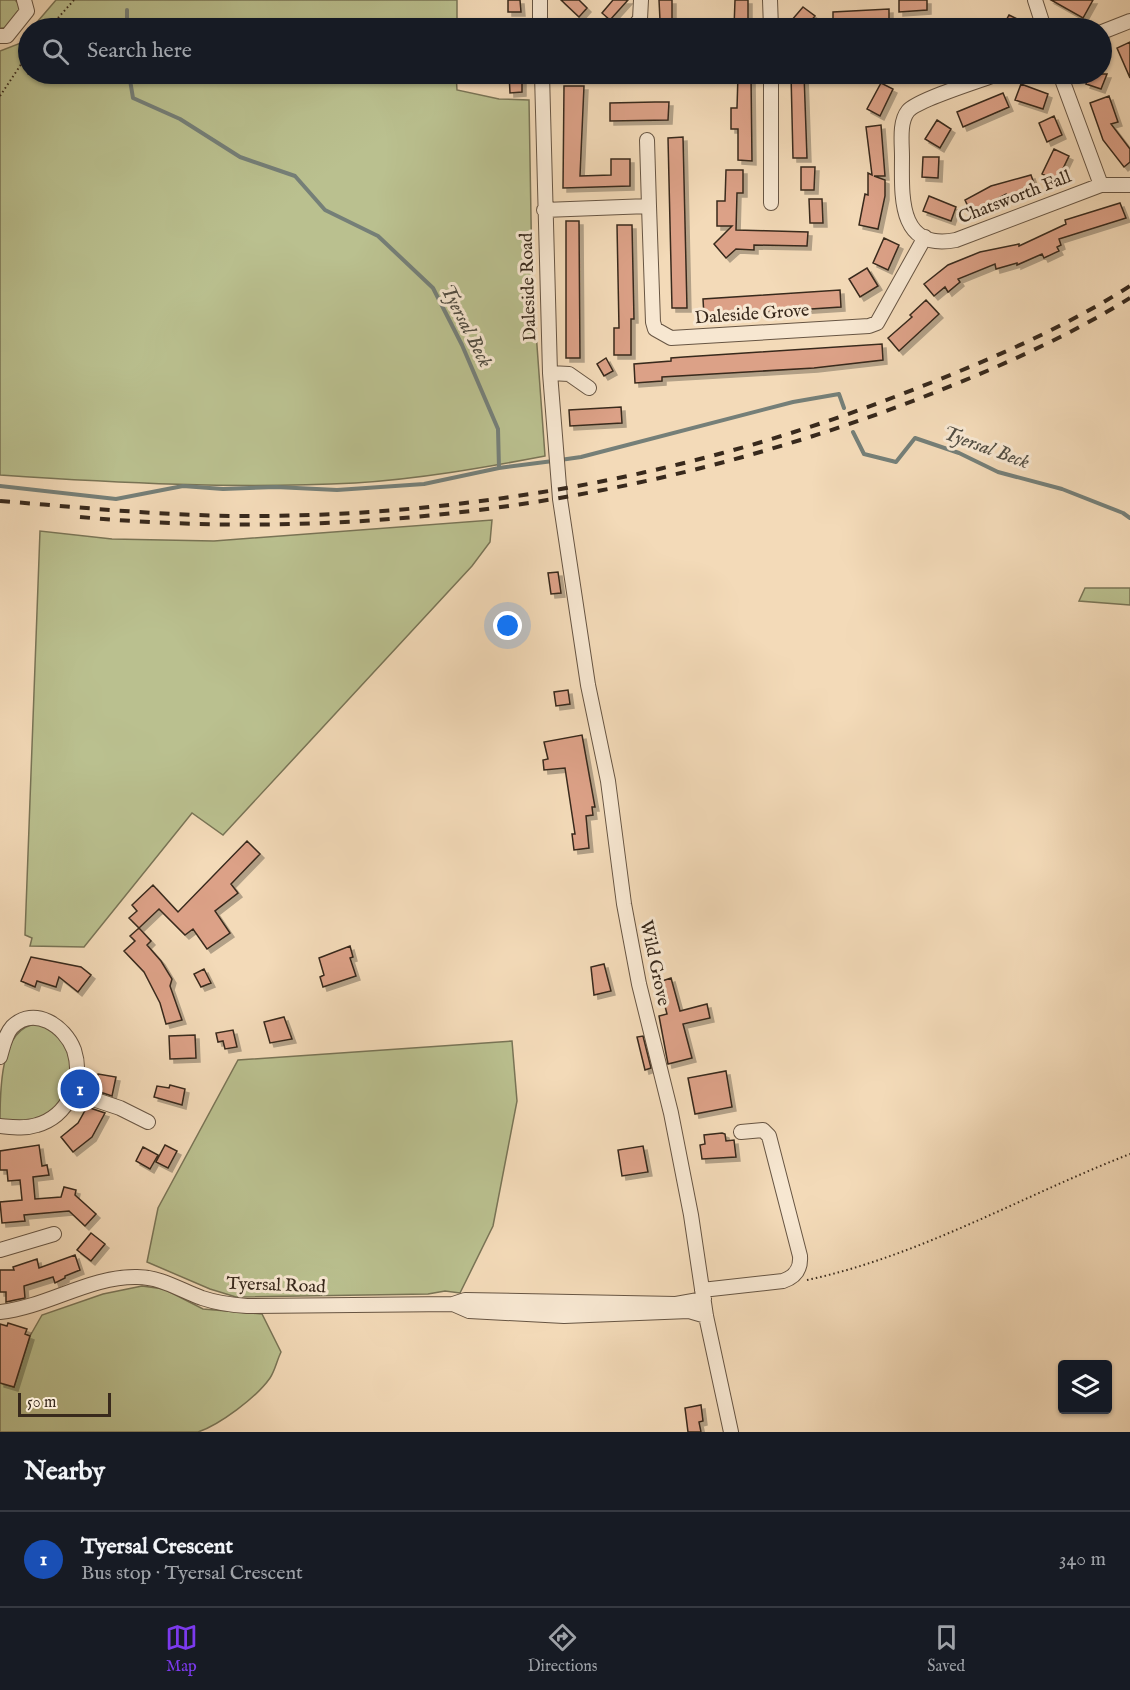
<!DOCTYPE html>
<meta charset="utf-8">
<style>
body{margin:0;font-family:"IM FELL English",serif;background:#20242c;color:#f1f3f6}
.controls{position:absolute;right:18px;bottom:18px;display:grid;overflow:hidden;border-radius:6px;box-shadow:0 2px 4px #0004}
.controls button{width:54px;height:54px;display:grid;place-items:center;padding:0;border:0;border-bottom:2px solid #363941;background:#171b24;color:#f1f3f6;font:30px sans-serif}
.scale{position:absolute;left:18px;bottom:15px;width:93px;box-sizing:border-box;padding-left:6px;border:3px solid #38291c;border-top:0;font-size:16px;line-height:21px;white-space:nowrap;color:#38291c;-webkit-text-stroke:4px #f7e7d1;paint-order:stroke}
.you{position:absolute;left:508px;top:626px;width:21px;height:21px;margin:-15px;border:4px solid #fff;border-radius:50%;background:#1a73e8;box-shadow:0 0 0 9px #1a73e833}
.badge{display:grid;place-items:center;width:39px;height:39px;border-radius:50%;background:#7c3aed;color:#fff;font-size:20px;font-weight:700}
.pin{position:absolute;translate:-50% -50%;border:3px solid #fff;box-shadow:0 2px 6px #0006}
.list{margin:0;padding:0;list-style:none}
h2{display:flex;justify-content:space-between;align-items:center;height:78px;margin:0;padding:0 24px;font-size:26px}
h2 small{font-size:20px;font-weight:400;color:#9ea1a6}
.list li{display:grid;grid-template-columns:39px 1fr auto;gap:18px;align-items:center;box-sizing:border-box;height:96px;padding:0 24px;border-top:2px solid #363941}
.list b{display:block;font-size:22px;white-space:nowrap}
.list p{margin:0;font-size:20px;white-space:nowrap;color:#9ea1a6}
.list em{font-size:20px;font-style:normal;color:#9ea1a6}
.icon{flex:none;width:33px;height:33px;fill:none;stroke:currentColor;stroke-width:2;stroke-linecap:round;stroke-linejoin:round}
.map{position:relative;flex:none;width:1130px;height:1432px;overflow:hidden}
.search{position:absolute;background:#171b24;box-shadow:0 2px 4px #0004;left:18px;right:18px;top:18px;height:66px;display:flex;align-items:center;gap:15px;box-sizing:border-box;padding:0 21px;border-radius:33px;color:#9ea1a6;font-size:22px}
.sheet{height:174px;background:#171b24}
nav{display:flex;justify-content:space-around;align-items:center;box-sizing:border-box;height:84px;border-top:2px solid #363941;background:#171b24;font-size:16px;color:#9ea1a6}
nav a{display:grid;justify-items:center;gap:3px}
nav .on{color:#7c3aed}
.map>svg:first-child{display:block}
</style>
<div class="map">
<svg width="1130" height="1432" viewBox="0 0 1130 1432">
<defs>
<filter id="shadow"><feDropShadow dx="4" dy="4" stdDeviation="0" flood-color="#0004"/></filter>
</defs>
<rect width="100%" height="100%" fill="#f3dab8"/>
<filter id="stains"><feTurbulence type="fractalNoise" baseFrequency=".00333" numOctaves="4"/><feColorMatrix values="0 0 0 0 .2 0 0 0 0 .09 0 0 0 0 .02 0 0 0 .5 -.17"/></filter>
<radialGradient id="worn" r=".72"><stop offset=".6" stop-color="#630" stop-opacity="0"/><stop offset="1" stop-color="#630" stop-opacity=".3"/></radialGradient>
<path fill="#bac08f" stroke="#797456" stroke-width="1.5" d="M0,0H15L19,4L20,13L6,28H0Z
M56,0H457V28H32Z
M28,33V74H456L457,90L499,99L529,100L532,277L545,456C482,468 419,479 355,483C237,489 118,483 0,475V51L21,43Z
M492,520L490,542L472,566L223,835L192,813L84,947L30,946L32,938L25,935L40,531L112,539L214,541Z
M1085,588H1130V605L1079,601Z
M36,1024C83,1037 80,1102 37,1119C27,1123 11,1121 0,1122C0,1091 0,1028 36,1024Z
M512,1041L517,1101L493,1226L460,1293L445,1291L428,1294L236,1297L210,1289L147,1262L158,1208L238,1060Z
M142,1286L164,1289L203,1309L262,1314L281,1352C277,1360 275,1371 270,1378C256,1398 219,1425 198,1432H0V1383L14,1387L30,1336L42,1315L103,1294Z"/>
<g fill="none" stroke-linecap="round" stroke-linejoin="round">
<path stroke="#757f78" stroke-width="4" d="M127,28V10
M129,74L133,98L180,119L240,157L295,176L325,210L378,236L433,288L462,345L498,429L499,468
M853,432L864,454L896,462L915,438L959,453L998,472L1062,489L1123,513L1130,518
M560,460L581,457L793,402L839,394L844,408
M0,486L116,499L183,486L223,489L276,487L337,490L424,484L499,468L553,461"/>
</g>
<path fill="#dca187" stroke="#38291c" stroke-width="1.5" filter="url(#shadow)" d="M508,0H520L521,12H508Z
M561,0H579L587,8L579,17Z
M613,0H628L610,20L602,13Z
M659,0H672V20H660Z
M735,0H748V28H734Z
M899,0H927V10L899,12Z
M1051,0H1093L1083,18Z
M803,7L815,16L805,28H785Z
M889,9V23L844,25V28H833V12Z
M1009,15L1034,27L1035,28H1002Z
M1130,42V78L1117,48Z
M509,74H522V92L510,93Z
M791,74H804L807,158H793Z
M1090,74H1107L1101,89L1086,84Z
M738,75L751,76L752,161L738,160V129H731V108H737Z
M881,83L893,89L880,116L867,109Z
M1021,84L1048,94L1043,109L1015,100Z
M564,86H584L580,176L611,175V159H630V186L563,188Z
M1003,93L1009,107L963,127L957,112Z
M1109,96L1118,122L1111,124L1130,149V162L1124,167L1103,140L1090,103Z
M655,102H669L668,120L610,121V103Z
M1054,116L1062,135L1047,142L1039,123Z
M937,120L951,129L940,148L925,139Z
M881,125L885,176H874L885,180V196L878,229L859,225L865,194L868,195V173L872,175L866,127Z
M683,137L687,308H672L668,138Z
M1054,149L1069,156L1057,181L1042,174Z
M923,157H939L938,178L922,177Z
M801,167H815L814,190H801Z
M726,170H743V193H737L736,230L808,232L807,246L754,245V250L736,249L726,258L714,244L732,226H717V201H725Z
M1031,175L1036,189L1007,198L1006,194L971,213L965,200L991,186Z
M929,196L956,207L951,221L923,211Z
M809,199H822L823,223H810Z
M1120,203L1126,218L1059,239L1061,245L1057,247L1059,251L1044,258L1042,254L1017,265V263L996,269L995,264L958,279L960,282L948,292L945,287L934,296L924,284L948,265L980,252L1019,244V246L1066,224L1065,220Z
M566,221H579L580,358H566Z
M617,225H632L634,319H631V355H614V328H619Z
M884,238L899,245L888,270L873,263Z
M867,268L878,286L860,297L849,279Z
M840,290L841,307L704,316L703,299Z
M926,300L939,314L899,351L888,338L912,317L910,315Z
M882,344L883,360L814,368L662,377V381L635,383L634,364L671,361V358L684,357Z
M606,358L613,371L604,376L597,364Z
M621,407L622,423L570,426L569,410Z
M558,572L561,593L551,594L548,573Z
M568,690L570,704L556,706L554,692Z
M582,735L595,807H592L593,815L586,816L589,848L574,850L572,834H575L565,768L544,770L543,760L548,759L544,742Z
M247,841L260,854L231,884L238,893L215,911L230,933L207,949L193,929L185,935L159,909L139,928L129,918L137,911L132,905L153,885L178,912Z
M139,928L151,941L147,945L161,961L172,979L170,986L182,1020L166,1024L160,1003L144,972L124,951L135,941L130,936Z
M350,946L353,957L350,958L356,976L323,987L320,977L324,975L319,958Z
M31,957L81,967L91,975L78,992L59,977L56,987L37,981L35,987L21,981Z
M604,964L611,991L594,995L591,967Z
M204,969L211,983L201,987L194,974Z
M671,978L680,1011L707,1004L710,1018L683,1024L692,1058L668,1064L659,1016L667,1014L659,982Z
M284,1017L292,1039L270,1043L264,1022Z
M233,1030L237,1047L225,1049L223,1041L218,1042L216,1033Z
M195,1035L196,1058L170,1059L169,1036Z
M643,1036L651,1068L645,1070L637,1037Z
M726,1071L732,1107L695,1114L688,1078Z
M98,1074L116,1077L112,1096L94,1090Z
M170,1085L185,1089L182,1105L154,1097L157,1086L169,1088Z
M87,1107L105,1113L92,1137L73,1152L61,1137L78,1123Z
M722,1133L725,1134L726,1141L734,1140L736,1157L702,1159L700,1145L705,1144L704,1135Z
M39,1145L42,1166L47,1165L49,1175L33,1177L35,1199L61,1197L64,1187L76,1190L75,1195L96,1214L85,1226L69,1211L24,1215L25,1221L2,1223L0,1202L22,1200L20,1180L8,1181L7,1170H0V1151Z
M165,1145L177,1151L168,1168L156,1162Z
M643,1146L648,1172L622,1176L618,1150Z
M143,1147L158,1155L150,1169L136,1161Z
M91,1233L105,1244L91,1261L77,1250Z
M75,1255L80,1270L65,1276V1278L55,1283L53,1277L24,1286L25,1298L15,1300L6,1302V1292H0V1270H14L13,1267L37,1259L39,1268Z
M8,1323L27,1329L25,1334L30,1336L14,1387L0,1383V1324L7,1326Z
M701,1405L703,1421L699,1422L701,1432H688L685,1408Z"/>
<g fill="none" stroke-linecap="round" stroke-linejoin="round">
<g stroke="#675543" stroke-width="16">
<path id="minor" d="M540,0V28
M770,0L771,28
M1035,0L1044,28
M633,28L640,19L641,0
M1102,32L1130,21
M0,36H7L27,11L24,0
M542,74L550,373L560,499L588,685L608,781L624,904L639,984L671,1113L691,1215L706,1316L731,1432
M771,74V203
M998,74C981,80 917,100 908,111C899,122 902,143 902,156C902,195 897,251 956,240L1101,185L1060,74
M647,140L649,206
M1101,185H1130
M544,210L649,206L653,322L655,329L671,338L869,326L877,323L925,237
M550,373L569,374L589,388
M0,1057C3,1047 5,1035 12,1027C34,1005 65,1026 74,1050C84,1081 68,1116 37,1125C25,1129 12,1127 0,1126
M72,1092L120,1108L148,1122
M0,1250L54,1234
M702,1290L783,1281C795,1277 801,1269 800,1256L769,1136L763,1130L741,1132
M453,1304L469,1311L564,1316L689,1311L706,1316
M0,1312C47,1307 90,1276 137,1277C161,1277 180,1290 202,1298C217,1303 231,1305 247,1306L453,1304L465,1300L676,1304L704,1299"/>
</g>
<path stroke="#38291c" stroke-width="2" stroke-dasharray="1.5 3" stroke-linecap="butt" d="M49,28L74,0
M0,96L28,54
M807,1280C920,1256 1022,1196 1130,1154"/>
<use href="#minor" stroke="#f7e7d1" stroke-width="14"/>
<path stroke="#38291c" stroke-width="4" stroke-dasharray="10 10" stroke-linecap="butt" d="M0,501C88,508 176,517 264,516C482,514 699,473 902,394C980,364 1059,331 1130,286
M80,517C365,543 651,502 918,399C990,371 1064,339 1130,298"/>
</g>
<g text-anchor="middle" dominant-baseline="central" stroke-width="6" stroke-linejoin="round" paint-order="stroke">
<g font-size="18" fill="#38291c" stroke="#f7e7d1">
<text transform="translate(1015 198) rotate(-21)">Chatsworth Fall</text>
<text transform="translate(529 287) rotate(-92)">Daleside Road</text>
<text transform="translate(752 315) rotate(-4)">Daleside Grove</text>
<text transform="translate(654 963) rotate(78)">Wild Grove</text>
<text transform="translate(276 1286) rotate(2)">Tyersal Road</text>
</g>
<g font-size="20" font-style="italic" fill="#514d42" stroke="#f7e7d1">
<text transform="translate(466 326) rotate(63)">Tyersal Beck</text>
<text transform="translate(986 448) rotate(20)">Tyersal Beck</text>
</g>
</g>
<rect width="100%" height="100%" filter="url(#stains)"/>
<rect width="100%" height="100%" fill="url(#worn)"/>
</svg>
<div class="controls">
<button><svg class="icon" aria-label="layers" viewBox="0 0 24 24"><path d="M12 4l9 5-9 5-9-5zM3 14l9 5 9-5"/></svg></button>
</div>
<div class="scale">50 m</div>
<div class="you"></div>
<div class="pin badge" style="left:80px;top:1089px;background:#1a4fb4">1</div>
<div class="search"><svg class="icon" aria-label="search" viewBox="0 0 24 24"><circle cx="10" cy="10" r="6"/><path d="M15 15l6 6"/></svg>Search here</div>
</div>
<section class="sheet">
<h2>Nearby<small></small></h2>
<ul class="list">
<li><span class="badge" style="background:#1a4fb4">1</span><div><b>Tyersal Crescent</b><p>Bus stop · Tyersal Crescent</p></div><em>340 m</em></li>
</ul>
</section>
<nav>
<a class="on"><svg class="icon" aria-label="map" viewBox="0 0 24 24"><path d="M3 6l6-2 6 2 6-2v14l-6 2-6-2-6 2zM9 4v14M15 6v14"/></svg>Map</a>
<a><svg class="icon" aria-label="directions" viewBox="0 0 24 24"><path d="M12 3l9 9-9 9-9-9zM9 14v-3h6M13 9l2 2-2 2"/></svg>Directions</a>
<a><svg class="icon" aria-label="saved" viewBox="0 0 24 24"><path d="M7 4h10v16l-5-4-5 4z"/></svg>Saved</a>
</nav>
